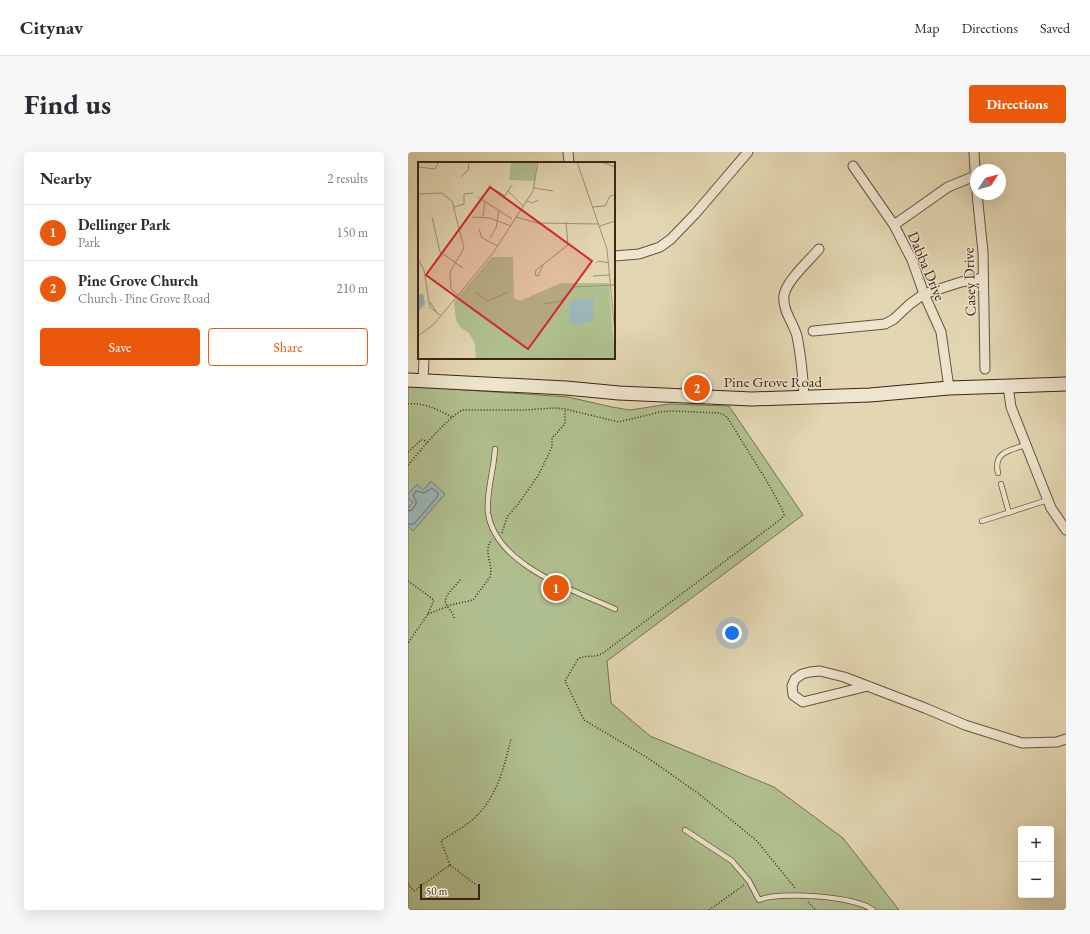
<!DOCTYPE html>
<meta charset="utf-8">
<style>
body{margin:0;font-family:"EB Garamond",serif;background:#f7f7f7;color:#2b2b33}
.controls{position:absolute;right:12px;bottom:12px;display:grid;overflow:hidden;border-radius:4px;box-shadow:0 4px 16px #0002}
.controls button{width:36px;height:36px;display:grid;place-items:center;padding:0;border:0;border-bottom:1px solid #e1e1e2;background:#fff;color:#2b2b33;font:20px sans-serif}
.compass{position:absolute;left:562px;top:12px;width:36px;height:36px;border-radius:50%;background:#fff;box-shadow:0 4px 16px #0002;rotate:54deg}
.scale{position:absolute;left:12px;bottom:10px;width:60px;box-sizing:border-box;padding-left:4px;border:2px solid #3e2516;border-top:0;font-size:11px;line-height:14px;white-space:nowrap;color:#3e2516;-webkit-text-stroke:3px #ede5ce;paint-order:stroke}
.you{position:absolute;left:324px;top:481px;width:14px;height:14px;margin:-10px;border:3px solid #fff;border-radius:50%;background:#1a73e8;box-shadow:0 0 0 6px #1a73e833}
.badge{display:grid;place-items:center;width:26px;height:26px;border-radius:50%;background:#ea580c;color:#fff;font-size:13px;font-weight:700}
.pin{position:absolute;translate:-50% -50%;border:2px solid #fff;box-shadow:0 1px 4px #0006}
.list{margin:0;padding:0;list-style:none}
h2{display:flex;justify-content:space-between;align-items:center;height:52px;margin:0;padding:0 16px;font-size:17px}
h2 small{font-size:13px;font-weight:400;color:#7c7c81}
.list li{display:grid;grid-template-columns:26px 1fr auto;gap:12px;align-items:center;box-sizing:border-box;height:56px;padding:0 16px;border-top:1px solid #e1e1e2}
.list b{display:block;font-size:15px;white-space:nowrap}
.list p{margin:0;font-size:13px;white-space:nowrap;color:#7c7c81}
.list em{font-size:13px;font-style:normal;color:#7c7c81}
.actions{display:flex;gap:8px;padding:12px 16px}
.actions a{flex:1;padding:9px 0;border:1px solid #ea580c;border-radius:4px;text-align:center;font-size:14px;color:#ea580c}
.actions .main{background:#ea580c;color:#fff}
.map{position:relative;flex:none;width:658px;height:758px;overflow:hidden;border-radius:4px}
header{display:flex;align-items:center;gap:24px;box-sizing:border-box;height:56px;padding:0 20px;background:#fff;border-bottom:1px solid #e1e1e2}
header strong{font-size:19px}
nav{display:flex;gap:22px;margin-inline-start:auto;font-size:14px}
.intro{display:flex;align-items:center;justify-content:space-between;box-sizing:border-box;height:96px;padding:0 24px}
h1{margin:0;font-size:28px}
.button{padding:10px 18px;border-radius:4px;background:#ea580c;color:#fff;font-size:14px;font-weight:700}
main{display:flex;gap:24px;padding:0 24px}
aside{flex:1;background:#fff;border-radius:4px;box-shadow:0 4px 16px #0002}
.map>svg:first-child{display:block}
</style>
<header>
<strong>Citynav</strong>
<nav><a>Map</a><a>Directions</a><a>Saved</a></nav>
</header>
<div class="intro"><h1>Find us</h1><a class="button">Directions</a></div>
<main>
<aside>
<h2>Nearby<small>2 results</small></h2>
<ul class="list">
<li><span class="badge">1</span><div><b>Dellinger Park</b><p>Park</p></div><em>150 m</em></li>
<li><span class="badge">2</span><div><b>Pine Grove Church</b><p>Church · Pine Grove Road</p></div><em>210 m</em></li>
</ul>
<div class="actions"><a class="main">Save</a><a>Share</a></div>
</aside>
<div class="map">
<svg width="658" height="758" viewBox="0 0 658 758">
<rect width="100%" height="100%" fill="#e3d7b3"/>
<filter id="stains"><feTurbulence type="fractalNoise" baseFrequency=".005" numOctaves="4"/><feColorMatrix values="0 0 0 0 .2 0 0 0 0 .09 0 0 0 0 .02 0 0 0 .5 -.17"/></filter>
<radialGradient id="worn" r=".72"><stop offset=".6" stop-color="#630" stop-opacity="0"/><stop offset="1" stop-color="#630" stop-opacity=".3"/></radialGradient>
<path fill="#b0bf8f" stroke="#777252" d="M0,234L160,245L204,255L222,258L261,252L321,254L395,363L199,509L203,551L242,584L366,635L435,686L491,758H0Z"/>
<path fill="#9cb6b9" stroke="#767c78" d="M23,329L37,342L5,379L0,374V356L5,350L0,346V342L9,332L15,338Z"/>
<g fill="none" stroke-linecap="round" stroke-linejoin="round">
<path stroke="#6d6e68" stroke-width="1" d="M0,359L4,358L8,352V348L5,344L8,339L16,341L24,336L30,341V344L6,372H0"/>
<g stroke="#67523d" stroke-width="6">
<path id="lane" d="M87,297C86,318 78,340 80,361C88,414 166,438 207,457
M590,321C585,300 602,298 618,293
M593,332L601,361
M574,369L640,348
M277,678L324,709L341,729L351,748C370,739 448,744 465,758"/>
</g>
<g stroke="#67523d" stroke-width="11">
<path id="street" d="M160,0L161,11
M566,0L568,36
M445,14L486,73L504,108L516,142L533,180L541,236
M569,42L575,100L577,217
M486,73L540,35L567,24
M206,104L231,102L252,95L263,87L287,62L340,0
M405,179L477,172L486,167L502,152L516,142L553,130L575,126
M15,229L16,206
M600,234L603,255L643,356L658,378
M396,245C395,225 393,204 389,184C385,170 374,158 376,143C379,128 401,109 411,97
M460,534L395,550L385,543L384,534L387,527L394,522L402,520L412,519L436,525L517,556L557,573L614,591L649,590L658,587"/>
</g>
<g stroke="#3e2516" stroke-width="15">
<path id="secondary" d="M0,228L158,236L211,241L344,247L462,243L541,236L658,232"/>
</g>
<path stroke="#3e2516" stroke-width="1.5" stroke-dasharray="1 2" stroke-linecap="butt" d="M0,252C15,250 31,258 44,265
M0,300L13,288H16L20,291
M0,313C16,295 34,271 54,258H115L147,256L157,257L211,270L252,260L264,259L312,261L319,265L360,331L374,357L376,363L373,367L195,501C186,507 178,502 170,507L157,529L176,568L240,606L291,642L348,688L388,737
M94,381L99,365L111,351L131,322L144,295V286L157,272V257
M0,429L26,448L20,462L0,491
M20,462L43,453L65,448L82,425C86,412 74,399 84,388
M46,466C45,460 39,456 37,449L39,443L53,427
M42,713L33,689C43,682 55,676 64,668C88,648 96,616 103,587
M0,732L6,739L42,713L67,732
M400,750L408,758
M301,758L336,733"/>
<use href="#lane" stroke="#ede5ce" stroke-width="4.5"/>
<use href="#street" stroke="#ede5ce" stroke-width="9"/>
<use href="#secondary" stroke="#ede5ce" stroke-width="13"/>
</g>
<g text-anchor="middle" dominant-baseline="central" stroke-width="3" stroke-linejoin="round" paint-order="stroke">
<g font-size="15" fill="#3e2516" stroke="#ede5ce">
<text transform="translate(519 114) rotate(67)">Dabba Drive</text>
<text transform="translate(561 130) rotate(-92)">Casey Drive</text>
<text x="365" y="229">Pine Grove Road</text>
</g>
</g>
<g transform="translate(10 10)">
<rect width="197" height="197" fill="#e3d7b3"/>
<path d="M93,0H119L117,19L91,18ZM74,95H95L96,136L102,139L143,121H191L197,197H58L57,182L51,171L42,165L38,158L36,140Z" fill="#b0bf8f"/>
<path d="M5,132L7,142L0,150V133ZM172,136L176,137L175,159L159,163L151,161V140L160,137L166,139Z" fill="#9cb6b9"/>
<path fill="none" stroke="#a19074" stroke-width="1" d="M159,0L189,87L197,172M184,0L197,5M0,5L17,7L21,0M43,15L50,8L51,0M94,23L90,29L105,44M116,26L135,29M78,28L87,34L90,29M1,32L24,31L34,39L46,86L32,110L33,127L40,133M60,35L94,57M109,39L114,41L120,38M36,45L46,42V32L55,31M174,45L187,44L192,34L197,33M14,55L22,90L45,106M54,55L72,56L93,64M65,55L67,39M98,55L119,61L181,62M182,64L197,59M61,67L64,76L80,84M72,76L78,66L81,48M0,97L6,108L12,145L23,154M178,101L181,99L191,101M125,103L120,114L117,113L118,108L150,83L148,60M175,114L191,113M57,130L70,139L90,130M12,140L19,151M126,142L143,139L155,125L197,123M0,174L16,162L75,91L115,29L120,0"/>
<path fill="#d62828" fill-opacity="0.15" stroke="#d62828" stroke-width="2" d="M72,25L174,99L110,187L8,113Z"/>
<rect width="197" height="197" fill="none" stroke="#3e2516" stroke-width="2"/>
</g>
<rect width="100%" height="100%" filter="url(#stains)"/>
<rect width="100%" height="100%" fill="url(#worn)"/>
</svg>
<div class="controls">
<button>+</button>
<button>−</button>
</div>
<svg class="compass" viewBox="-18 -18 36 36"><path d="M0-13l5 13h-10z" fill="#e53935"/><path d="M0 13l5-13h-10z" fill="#7c7c81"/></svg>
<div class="scale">50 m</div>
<div class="you"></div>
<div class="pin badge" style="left:148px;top:436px">1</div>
<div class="pin badge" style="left:289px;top:236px">2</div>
</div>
</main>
